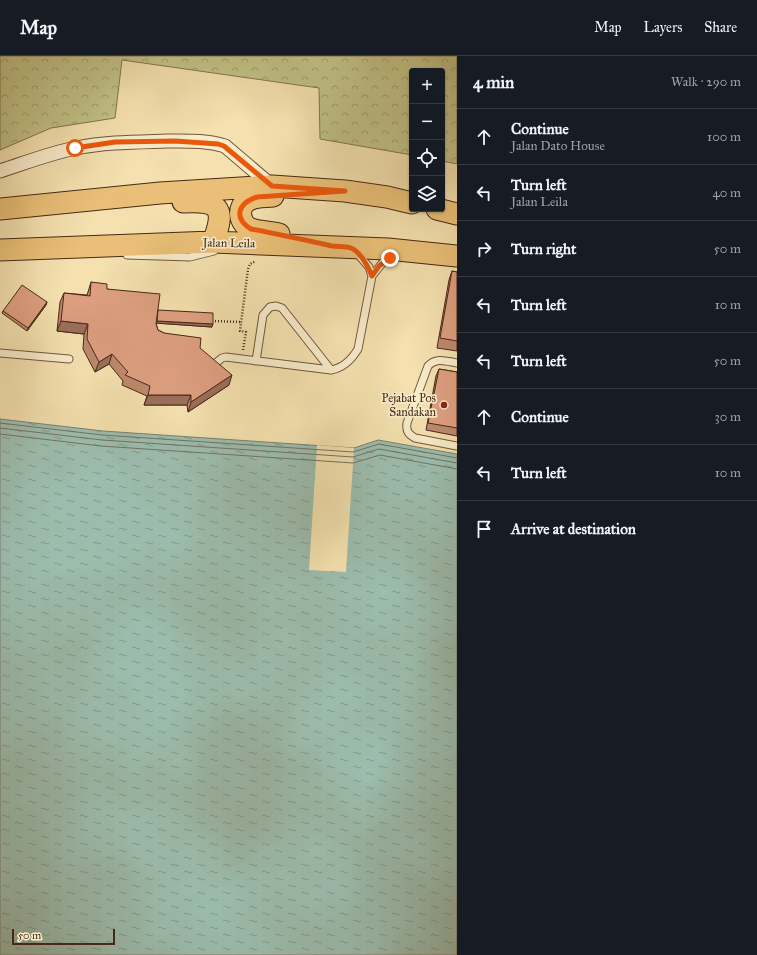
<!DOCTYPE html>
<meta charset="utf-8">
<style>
body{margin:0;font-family:"IM FELL Great Primer",serif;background:#20242c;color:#f1f3f6}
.controls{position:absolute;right:12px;top:12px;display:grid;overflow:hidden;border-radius:4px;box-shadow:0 1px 3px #0004}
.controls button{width:36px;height:36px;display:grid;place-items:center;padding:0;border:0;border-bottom:1px solid #363941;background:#171b24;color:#f1f3f6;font:20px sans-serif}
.scale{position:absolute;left:12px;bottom:10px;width:103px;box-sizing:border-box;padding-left:4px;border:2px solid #482818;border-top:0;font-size:11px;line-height:14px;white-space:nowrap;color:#482818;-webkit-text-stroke:3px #f8eccb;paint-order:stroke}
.stop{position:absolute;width:12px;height:12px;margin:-9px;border:3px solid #ea580c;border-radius:50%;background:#fff}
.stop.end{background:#ea580c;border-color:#fff;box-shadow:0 1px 4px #0008}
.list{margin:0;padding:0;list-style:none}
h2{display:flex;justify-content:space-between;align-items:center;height:52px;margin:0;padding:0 16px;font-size:17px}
h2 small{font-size:13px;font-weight:400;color:#9ea1a6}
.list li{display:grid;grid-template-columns:26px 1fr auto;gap:12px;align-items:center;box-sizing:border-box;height:56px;padding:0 16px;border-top:1px solid #363941}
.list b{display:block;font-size:15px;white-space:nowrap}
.list p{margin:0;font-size:13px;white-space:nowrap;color:#9ea1a6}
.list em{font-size:13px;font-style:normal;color:#9ea1a6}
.icon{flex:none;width:22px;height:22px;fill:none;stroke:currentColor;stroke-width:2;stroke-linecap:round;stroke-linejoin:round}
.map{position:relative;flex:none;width:457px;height:899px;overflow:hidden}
header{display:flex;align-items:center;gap:24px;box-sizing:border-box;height:56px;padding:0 20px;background:#171b24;border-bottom:1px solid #363941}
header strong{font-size:19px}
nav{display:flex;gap:22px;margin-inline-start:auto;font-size:14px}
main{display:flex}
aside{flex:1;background:#171b24}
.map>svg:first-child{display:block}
</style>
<header>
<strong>Map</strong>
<nav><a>Map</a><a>Layers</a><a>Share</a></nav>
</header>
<main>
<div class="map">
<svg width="457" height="899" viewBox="0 0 457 899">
<defs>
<pattern id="forest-crowns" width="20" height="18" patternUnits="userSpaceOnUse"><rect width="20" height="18" fill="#c1c186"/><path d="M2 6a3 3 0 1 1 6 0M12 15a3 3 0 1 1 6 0" fill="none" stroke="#9f9d6d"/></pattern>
<pattern id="water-ripples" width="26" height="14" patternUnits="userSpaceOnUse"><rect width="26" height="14" fill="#9cbdae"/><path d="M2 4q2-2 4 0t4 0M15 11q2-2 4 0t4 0" fill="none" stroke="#819a8d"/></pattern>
</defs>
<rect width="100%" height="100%" fill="#f4e1af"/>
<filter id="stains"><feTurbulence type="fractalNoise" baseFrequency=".005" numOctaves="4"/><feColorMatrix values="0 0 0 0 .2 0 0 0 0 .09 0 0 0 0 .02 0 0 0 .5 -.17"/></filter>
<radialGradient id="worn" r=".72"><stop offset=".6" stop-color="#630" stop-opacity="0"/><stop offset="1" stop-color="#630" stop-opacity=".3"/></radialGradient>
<path fill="url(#forest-crowns)" stroke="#84744f" d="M0,0H457V108L442,105V15H412V99L320,83L319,32L122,4L115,62L51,72L0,94Z"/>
<path fill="url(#water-ripples)" stroke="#7a8172" d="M0,363L103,375L354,392L378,384L457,398V899H0Z"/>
<path fill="#f4e1af" d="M317,389L354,392L346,516L309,514Z"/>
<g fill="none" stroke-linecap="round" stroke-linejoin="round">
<path stroke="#727263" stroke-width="1" d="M0,367L102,379L353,396L379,388L457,402
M0,372L102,384L353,401L379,393L457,407
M0,378L101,390L353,407L380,399L457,413"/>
<g stroke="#73563e" stroke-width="9">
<path id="lane" d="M356,196L369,211L372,220
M127,199L190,201L214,195
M0,297L69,303
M256,305L263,259L270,251L276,250L282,252L331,314
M457,307C446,305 436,301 428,310L407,367C406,375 408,378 415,382L457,390
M211,311L222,302L226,301L331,314C343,312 352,303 358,293L372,220L384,205L390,202L397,201"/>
</g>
<g stroke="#73563e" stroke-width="15">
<path id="street" d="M0,115C25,107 50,97 76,92C106,86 136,86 167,85C185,85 207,84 225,90L272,130"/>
</g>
<g stroke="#482818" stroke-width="23">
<path id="primary" d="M273,140C265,141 256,140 249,144C236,150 239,168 251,173C260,176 270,176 279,178
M183,146C218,144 227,151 213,186
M0,153L160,137L272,130L345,135L387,141L412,147
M437,153L457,158
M0,194L213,186L388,193L457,200"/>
</g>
<path stroke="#482818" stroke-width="2.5" stroke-dasharray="1 2" stroke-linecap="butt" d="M212,265L241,266
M243,294L246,276L240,275L248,213L250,208L256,205"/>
<use href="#lane" stroke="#f8eccb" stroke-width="7"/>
<use href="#street" stroke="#f8eccb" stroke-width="13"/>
<use href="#primary" stroke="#eac078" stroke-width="21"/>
</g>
<path fill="#be896e" stroke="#482818" d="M452,215L457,216V295L437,292L449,224Z
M91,226L158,254L212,271L156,267L158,274L164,277L200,292L229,329L188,356L187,349H144L147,340L122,329L123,325L109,308L95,316L83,293L84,278L57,275L60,246L64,237L87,239L88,236Z
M47,246L46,249L27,275L2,257L3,255Z
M439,313L457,316V380L426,374L436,320Z"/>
<path fill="#9b6f5a" stroke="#482818" d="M47,246L46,249L27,275L28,272Z
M61,265L88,268L84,278L57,275Z
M155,265L213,268L212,271L154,267Z
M112,298L109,308L95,316L99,306Z
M232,319L229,329L188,356L191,346Z
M148,339H191L187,349H144Z"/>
<path fill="#dd9f80" stroke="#482818" d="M452,215L457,216V285L440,282Z
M91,226L107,228V233L160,238L156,268L158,274L164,277L201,282L200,292L232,319L191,346V339H148L150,330L125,319L128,316L112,298L99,306L87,283L88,268L61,265L64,237L90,240Z
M22,229L47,246L28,272L3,255Z
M158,254L213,257V268L157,265Z
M439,313L457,316V372L428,367Z"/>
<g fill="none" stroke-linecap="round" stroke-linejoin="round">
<path stroke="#ea580c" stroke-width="5" d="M75,92L115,86L175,85L218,88L224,90L272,130L345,135L257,141C238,147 233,162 251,173C278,178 305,184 332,190C338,191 345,190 351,192C360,195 369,212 372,220L379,210L390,202"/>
</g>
<circle fill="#8f2418" stroke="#f8eccb" stroke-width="1.5" cx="444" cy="349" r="4"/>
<g text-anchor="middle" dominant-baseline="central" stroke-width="3.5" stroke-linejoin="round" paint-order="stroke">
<g font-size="12" fill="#482818" stroke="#f8eccb">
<text transform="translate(229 187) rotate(1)">Jalan Leila</text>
</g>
<g font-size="12" fill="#482818" stroke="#f8eccb" text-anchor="end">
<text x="436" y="342">Pejabat Pos<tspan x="436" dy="14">Sandakan</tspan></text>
</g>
</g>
<rect width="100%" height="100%" filter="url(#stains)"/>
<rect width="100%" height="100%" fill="url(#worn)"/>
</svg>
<div class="controls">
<button>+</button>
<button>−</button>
<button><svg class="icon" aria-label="locate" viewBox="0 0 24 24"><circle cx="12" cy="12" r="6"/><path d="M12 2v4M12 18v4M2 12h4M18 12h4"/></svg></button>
<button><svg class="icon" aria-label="layers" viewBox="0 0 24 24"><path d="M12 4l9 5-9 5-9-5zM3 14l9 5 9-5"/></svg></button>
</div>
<div class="scale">50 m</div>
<div class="stop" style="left:75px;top:92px"></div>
<div class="stop end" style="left:390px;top:202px"></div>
</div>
<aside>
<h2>4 min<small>Walk · 290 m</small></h2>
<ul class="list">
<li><svg class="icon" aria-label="ahead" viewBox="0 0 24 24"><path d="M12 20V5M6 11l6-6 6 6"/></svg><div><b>Continue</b><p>Jalan Dato House</p></div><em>100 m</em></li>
<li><svg class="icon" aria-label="left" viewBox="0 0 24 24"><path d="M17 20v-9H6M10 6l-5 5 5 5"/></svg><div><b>Turn left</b><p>Jalan Leila</p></div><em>40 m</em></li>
<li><svg class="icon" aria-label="right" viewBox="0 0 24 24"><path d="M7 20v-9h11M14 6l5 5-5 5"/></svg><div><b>Turn right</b></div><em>50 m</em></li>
<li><svg class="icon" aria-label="left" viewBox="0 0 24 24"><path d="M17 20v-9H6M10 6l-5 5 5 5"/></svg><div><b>Turn left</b></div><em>10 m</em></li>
<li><svg class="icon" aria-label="left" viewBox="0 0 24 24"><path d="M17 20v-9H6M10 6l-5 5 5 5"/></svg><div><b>Turn left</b></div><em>50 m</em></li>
<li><svg class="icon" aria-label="ahead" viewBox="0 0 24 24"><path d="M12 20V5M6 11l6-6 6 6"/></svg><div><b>Continue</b></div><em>30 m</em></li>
<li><svg class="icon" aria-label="left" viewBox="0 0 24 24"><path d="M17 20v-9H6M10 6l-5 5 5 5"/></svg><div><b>Turn left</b></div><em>10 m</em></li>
<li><svg class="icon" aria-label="arrive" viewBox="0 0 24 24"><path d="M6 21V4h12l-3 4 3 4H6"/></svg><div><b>Arrive at destination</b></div></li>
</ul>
</aside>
</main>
